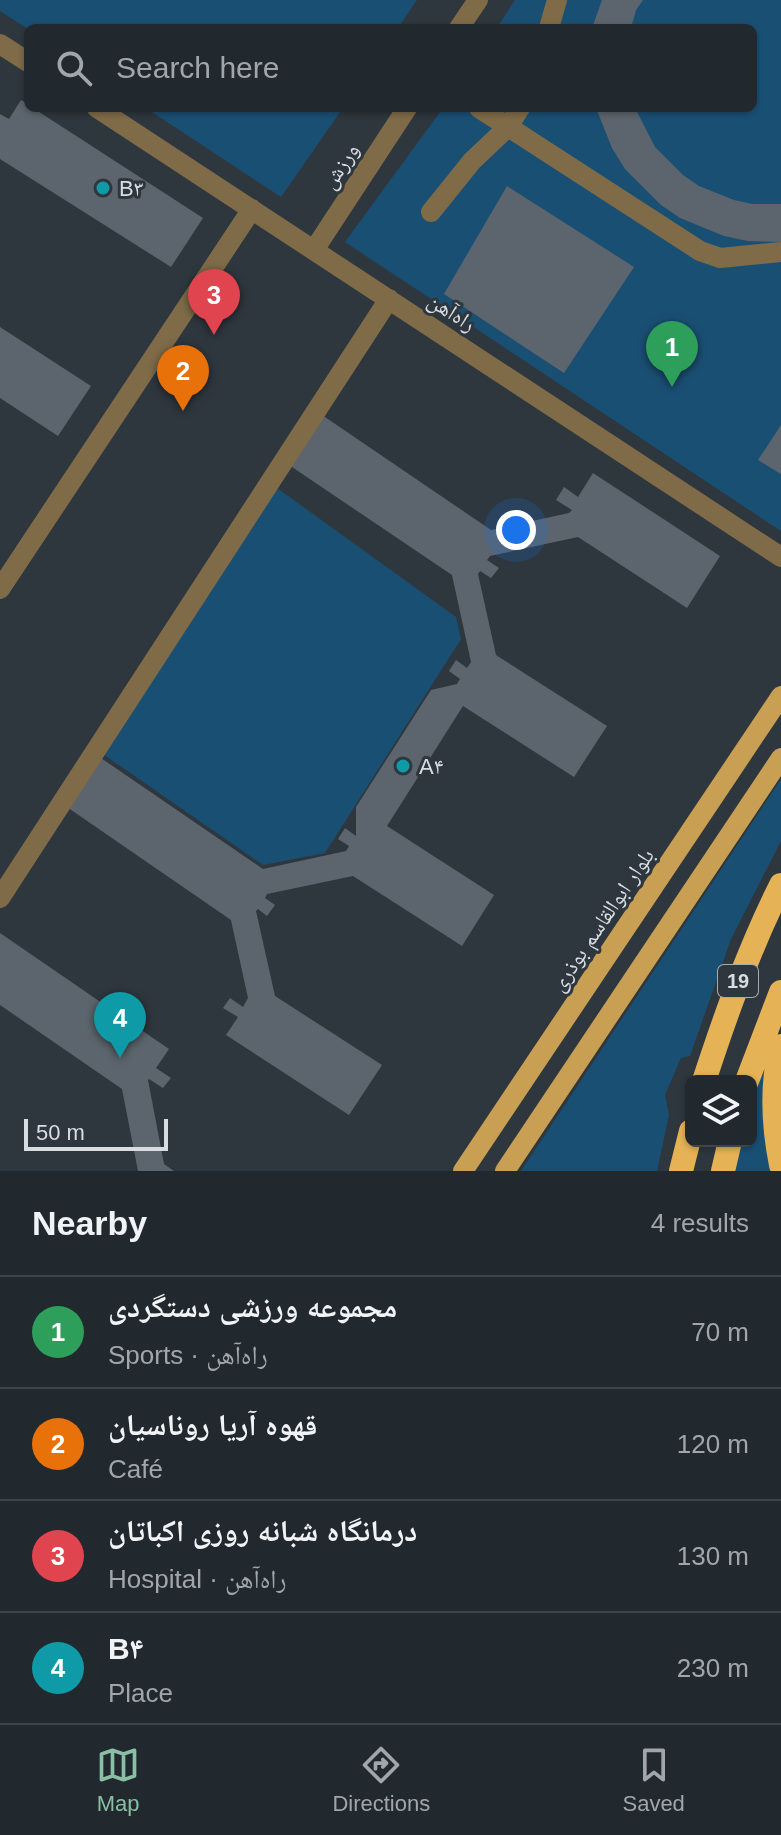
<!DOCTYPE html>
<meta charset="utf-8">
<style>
body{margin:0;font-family:Helvetica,"Noto Naskh Arabic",sans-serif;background:#2a3136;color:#f1f3f6}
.controls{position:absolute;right:24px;bottom:24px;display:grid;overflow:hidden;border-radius:12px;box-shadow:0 2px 6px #0004}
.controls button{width:72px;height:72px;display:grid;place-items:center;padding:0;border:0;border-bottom:2px solid #3f454a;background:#22292e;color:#f1f3f6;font:40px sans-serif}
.scale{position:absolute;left:24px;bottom:20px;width:144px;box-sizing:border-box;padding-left:8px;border:4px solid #d8dde2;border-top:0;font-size:22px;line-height:28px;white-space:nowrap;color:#d8dde2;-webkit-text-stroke:6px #2e373e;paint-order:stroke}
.you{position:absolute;left:516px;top:530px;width:28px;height:28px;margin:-20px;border:6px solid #fff;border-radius:50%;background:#1a73e8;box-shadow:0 0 0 12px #1a73e833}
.badge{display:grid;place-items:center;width:52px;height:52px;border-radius:50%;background:#8abfa5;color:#fff;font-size:26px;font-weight:700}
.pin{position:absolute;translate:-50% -66px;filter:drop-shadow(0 2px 4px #0008)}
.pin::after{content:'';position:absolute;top:42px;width:28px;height:24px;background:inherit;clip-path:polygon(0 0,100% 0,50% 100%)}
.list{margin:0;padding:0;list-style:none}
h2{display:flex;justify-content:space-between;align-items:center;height:104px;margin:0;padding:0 32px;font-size:34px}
h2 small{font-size:26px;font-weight:400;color:#a2a6aa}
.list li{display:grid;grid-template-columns:52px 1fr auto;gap:24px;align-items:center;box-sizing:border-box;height:112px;padding:0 32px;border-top:2px solid #3f454a}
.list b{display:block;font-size:30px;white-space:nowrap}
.list p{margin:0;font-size:26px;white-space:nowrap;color:#a2a6aa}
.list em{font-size:26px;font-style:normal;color:#a2a6aa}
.icon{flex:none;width:44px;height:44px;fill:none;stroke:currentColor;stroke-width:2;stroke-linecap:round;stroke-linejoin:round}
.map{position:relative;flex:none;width:781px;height:1171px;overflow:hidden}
.search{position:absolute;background:#22292e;box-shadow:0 2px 6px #0004;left:24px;right:24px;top:24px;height:88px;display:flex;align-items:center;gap:20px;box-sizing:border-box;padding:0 28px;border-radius:12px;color:#a2a6aa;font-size:30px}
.sheet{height:552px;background:#22292e}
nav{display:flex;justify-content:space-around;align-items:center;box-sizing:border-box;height:112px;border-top:2px solid #3f454a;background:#22292e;font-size:22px;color:#a2a6aa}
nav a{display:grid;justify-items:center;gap:4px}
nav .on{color:#8abfa5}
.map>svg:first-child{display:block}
</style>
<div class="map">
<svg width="781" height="1171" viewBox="0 0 781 1171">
<rect width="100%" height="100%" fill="#2e373e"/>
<path fill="#1a4f74" d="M0,0H417L398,28L28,29L0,11Z
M515,0H781V531L345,242L443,108H753V28H497Z
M146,108H343L281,197Z
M277,488L456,617L461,639L325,853L263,865L100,752Z
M781,779V841L731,939L690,1056L681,1058L665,1095L669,1115L657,1171H521Z
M781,1025L773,1048L776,1171H734L741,1141H751C751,1089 757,1070 781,1025Z"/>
<path fill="#5c656d" d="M602,0H643L636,10L631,28H592Z
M21,100L28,104V108H33L203,218L171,267L0,159V114L9,119Z
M596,108H635L655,147L683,175L699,186L734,200L752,204H781V242L748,241L724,236L680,218L661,205L625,169L612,148Z
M507,186L634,267L564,373L444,294Z
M0,327L91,386L58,436L0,398Z
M322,415L491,530L569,513L572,510L556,500L564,487L578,497L593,473L720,556L687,608L578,537L490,556L487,560L499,568L491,578L480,571L478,574L496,655L607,726L574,777L463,706L387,826L494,895L462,946L353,876L267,894L265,898L275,905L267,916L258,909L256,911L275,996L382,1065L349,1115L226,1035L238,1017L223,1008L230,998L243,1007L248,998L231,920L64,805L98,756L263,869L346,851L349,846L338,839L345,828L356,836V807L431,690L457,684L460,679L449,671L456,660L467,668L471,662L452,575L289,465Z
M781,425V474L758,460Z
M0,933L169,1049L156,1068L171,1078L163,1088L149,1079L148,1080L164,1164L174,1171H138L122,1089L0,1005Z"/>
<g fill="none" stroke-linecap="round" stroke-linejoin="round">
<path stroke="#7f6b48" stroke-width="20" d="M459,28L478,0
M549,28L557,0
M0,44L28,62
M97,108L781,557
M479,108L700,251L720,258L781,252
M431,212L472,161L508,127L520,108
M314,250L407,108
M0,589L252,209
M0,898L389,299"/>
<path stroke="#c89f53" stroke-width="20" d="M463,1171L781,696
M505,1171L781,758"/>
<path stroke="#e5b355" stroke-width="24" d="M781,1046C771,1085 773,1125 781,1165
M704,1081C726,1014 749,949 781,885
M747,1081L781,992
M681,1171L691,1131
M723,1171L730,1141"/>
</g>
<g fill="#0f9aa8" stroke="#2e373e" stroke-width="3">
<circle cx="103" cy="188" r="8"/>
<circle cx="403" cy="766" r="8"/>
</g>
<g text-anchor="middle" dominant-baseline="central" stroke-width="6" stroke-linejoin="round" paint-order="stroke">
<rect fill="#2e373e" stroke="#a5abb1" stroke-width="2" x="718" y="965" width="40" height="32" rx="6"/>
<g font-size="20" font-weight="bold" fill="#d8dde2">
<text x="738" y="981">19</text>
</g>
<g font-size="22" fill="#d8dde2" stroke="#2e373e">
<text transform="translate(340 166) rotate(-57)">ورزش</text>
<text transform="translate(452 312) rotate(33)">راه‌آهن</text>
<text transform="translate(602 920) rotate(-56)">بلوار ابوالقاسم بوذری</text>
</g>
<g font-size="22" fill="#d8dde2" stroke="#2e373e" text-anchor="start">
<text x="119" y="188">B۳</text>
<text x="419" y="766">A۴</text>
</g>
</g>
</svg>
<div class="controls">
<button><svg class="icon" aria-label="layers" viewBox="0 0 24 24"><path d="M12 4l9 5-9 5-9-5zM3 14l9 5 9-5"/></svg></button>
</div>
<div class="scale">50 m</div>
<div class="you"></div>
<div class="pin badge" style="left:672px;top:387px;background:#2e9e5b">1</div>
<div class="pin badge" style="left:183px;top:411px;background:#e8710a">2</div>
<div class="pin badge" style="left:214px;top:335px;background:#e0444e">3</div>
<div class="pin badge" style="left:120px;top:1058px;background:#0f9aa8">4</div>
<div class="search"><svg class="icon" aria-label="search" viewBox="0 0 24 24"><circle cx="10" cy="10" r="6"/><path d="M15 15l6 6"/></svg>Search here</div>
</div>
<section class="sheet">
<h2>Nearby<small>4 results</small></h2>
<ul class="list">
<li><span class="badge" style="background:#2e9e5b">1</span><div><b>مجموعه ورزشی دستگردی</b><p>Sports · راه‌آهن</p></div><em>70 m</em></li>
<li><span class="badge" style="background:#e8710a">2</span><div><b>قهوه آریا روناسیان</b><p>Café</p></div><em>120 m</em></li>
<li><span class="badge" style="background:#e0444e">3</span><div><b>درمانگاه شبانه روزی اکباتان</b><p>Hospital · راه‌آهن</p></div><em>130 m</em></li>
<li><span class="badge" style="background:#0f9aa8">4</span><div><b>B۴</b><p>Place</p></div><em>230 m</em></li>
</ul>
</section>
<nav>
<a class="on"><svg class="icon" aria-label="map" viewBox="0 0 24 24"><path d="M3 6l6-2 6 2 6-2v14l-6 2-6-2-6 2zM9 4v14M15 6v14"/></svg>Map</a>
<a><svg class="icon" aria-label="directions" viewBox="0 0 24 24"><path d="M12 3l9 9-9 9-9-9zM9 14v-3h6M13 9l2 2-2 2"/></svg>Directions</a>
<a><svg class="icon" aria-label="saved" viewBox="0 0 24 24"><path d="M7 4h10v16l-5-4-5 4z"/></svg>Saved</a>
</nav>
